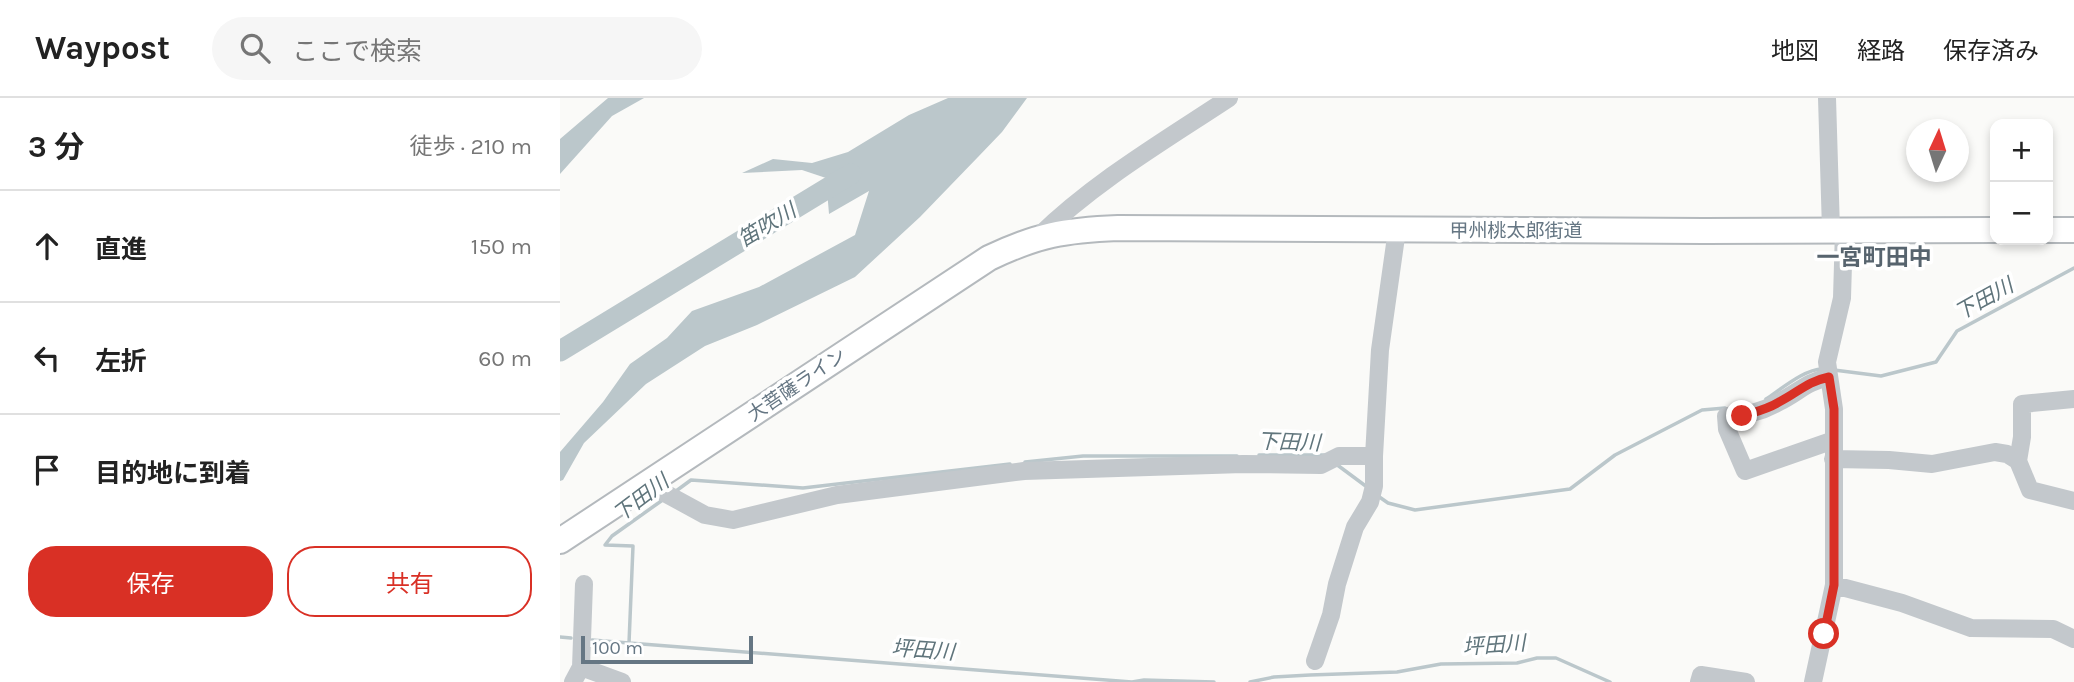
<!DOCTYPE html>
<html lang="ja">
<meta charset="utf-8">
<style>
body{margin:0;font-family:Karla,"Noto Sans JP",sans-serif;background:#f6f6f6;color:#222}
.controls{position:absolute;right:21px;top:21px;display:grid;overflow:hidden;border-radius:14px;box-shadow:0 4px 10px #0003}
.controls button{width:63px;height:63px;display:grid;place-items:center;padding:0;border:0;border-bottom:2px solid #e0e0e0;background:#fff;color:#222;font:35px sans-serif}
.compass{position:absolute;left:1346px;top:21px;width:63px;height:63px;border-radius:50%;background:#fff;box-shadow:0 4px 10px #0003;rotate:4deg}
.scale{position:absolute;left:21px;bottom:18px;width:172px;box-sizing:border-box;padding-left:7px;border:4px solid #657683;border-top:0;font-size:19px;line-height:24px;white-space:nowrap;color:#657683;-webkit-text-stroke:5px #fff;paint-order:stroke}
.stop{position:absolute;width:21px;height:21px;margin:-16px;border:5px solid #d93025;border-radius:50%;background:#fff}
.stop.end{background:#d93025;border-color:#fff;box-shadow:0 2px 7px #0008}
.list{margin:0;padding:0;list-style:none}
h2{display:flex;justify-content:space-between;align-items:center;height:91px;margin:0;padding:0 28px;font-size:30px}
h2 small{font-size:23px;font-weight:400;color:#767676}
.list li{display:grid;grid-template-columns:46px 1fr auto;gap:21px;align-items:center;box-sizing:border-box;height:112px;padding:0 28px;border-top:2px solid #e0e0e0}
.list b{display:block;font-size:26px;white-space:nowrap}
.list em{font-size:23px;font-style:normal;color:#767676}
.actions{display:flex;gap:14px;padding:21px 28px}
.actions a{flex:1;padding:16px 0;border:2px solid #d93025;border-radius:28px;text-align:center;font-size:24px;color:#d93025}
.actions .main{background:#d93025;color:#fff}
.icon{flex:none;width:38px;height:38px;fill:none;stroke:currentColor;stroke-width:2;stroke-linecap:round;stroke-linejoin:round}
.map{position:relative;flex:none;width:1514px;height:584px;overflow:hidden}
header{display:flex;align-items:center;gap:42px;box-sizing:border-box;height:98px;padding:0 35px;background:#fff;border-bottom:2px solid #e0e0e0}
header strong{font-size:33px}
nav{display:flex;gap:38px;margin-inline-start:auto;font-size:24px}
.search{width:490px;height:63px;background:#f6f6f6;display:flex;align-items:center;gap:18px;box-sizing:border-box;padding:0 24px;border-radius:38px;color:#767676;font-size:26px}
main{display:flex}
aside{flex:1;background:#fff}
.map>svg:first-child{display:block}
</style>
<header>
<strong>Waypost</strong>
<div class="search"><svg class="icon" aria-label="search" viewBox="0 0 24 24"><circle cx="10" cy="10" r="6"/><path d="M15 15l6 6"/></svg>ここで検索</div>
<nav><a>地図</a><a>経路</a><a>保存済み</a></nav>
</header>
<main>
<aside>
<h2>3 分<small>徒歩 · 210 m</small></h2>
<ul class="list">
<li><svg class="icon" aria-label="ahead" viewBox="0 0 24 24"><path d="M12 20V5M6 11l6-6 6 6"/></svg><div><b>直進</b></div><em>150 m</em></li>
<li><svg class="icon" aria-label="left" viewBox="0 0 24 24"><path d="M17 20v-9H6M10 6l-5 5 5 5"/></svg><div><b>左折</b></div><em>60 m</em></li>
<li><svg class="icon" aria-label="arrive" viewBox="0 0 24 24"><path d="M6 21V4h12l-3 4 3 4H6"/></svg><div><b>目的地に到着</b></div></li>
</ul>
<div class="actions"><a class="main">保存</a><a>共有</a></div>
</aside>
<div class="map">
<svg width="1514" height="584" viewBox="0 0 1514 584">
<rect width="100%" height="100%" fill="#fafaf8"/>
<path fill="#bbc7cb" d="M48,0H84L52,18L0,76V41Z
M388,0H467L442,34L418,59L360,119L295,179L197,227L145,248L86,286L24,345L3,382L0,383V354L43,304L70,266L107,240L132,213L199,189L295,137L309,93L269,116L266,80L242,72L182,75L213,61L252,65L288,54L349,17Z"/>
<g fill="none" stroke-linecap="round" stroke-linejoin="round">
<path stroke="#bbc7cb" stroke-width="3.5" d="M1274,272L1321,278L1376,264L1397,233L1514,170
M1206,301C1220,292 1246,270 1263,271
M699,357H765
M465,364L523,358H677
M776,366L807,389
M116,393L131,382L243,390L450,366
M818,398L828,405L855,412L1010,391L1055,357L1142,312L1165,310
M0,539L11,540
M32,542L69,545L73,448L45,447L52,438L104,401
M69,545L572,584L584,582L654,584
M690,584L714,579L750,577L837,574L881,566L957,565L977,560H996L1050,584"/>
<path stroke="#bbc7cb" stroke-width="21" d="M0,253L291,76"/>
<g stroke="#b4b9bd" stroke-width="28">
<path id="highway" d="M1488,132H1514
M0,443L429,160C477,137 505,132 558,130L1144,133L1435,132"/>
</g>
<path stroke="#c3c8cc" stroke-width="18" d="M1267,0L1271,132
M478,139C534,84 604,43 669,0
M1269,279C1246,284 1239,294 1219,304C1202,314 1185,318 1166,318L1167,331L1185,373L1274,342
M1514,301L1462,306V339L1458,363L1470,392L1514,403
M1273,361L1329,362L1372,366L1435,354L1447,356L1458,363
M88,386L145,417L173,422L277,397L464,373L683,366L761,367L779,358H814L820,252L837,132
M1274,487L1342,505L1411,530L1493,531L1514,541
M755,563L771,517L777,486L795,429L810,404L814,388V358
M21,569L24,486
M13,584L21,569L62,584
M1139,584L1141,577L1186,584
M1253,584L1274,487V311L1267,264L1282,200L1284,132"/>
<use href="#highway" stroke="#fff" stroke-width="24"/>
</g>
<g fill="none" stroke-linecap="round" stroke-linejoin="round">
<path stroke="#d93025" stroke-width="9" d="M1182,318C1195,314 1208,311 1219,304C1239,294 1246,284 1269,279L1274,311V487L1264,536"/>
</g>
<g text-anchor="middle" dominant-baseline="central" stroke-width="7" stroke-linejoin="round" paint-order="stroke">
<g font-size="19" fill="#657683" stroke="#fff">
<text x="956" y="133">甲州桃太郎街道</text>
<text transform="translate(237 287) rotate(-34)">大菩薩ライン</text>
</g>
<g font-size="21" font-style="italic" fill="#60757c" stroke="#fff">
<text transform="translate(207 127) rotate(-31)">笛吹川</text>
<text transform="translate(1424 201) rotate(-29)">下田川</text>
<text transform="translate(729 344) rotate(2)">下田川</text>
<text transform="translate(81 400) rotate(-37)">下田川</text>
<text transform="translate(934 547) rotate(-4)">坪田川</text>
<text transform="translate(363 552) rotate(4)">坪田川</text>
</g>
<g font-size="23" font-weight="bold" fill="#57646e" stroke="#fff">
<text x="1314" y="159">一宮町田中</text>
</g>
</g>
</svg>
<div class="controls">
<button>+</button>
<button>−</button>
</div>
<svg class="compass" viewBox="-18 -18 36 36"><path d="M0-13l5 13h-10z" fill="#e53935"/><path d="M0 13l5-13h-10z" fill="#767676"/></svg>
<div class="scale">100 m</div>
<div class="stop" style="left:1264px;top:536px"></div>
<div class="stop end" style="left:1182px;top:318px"></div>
</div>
</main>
